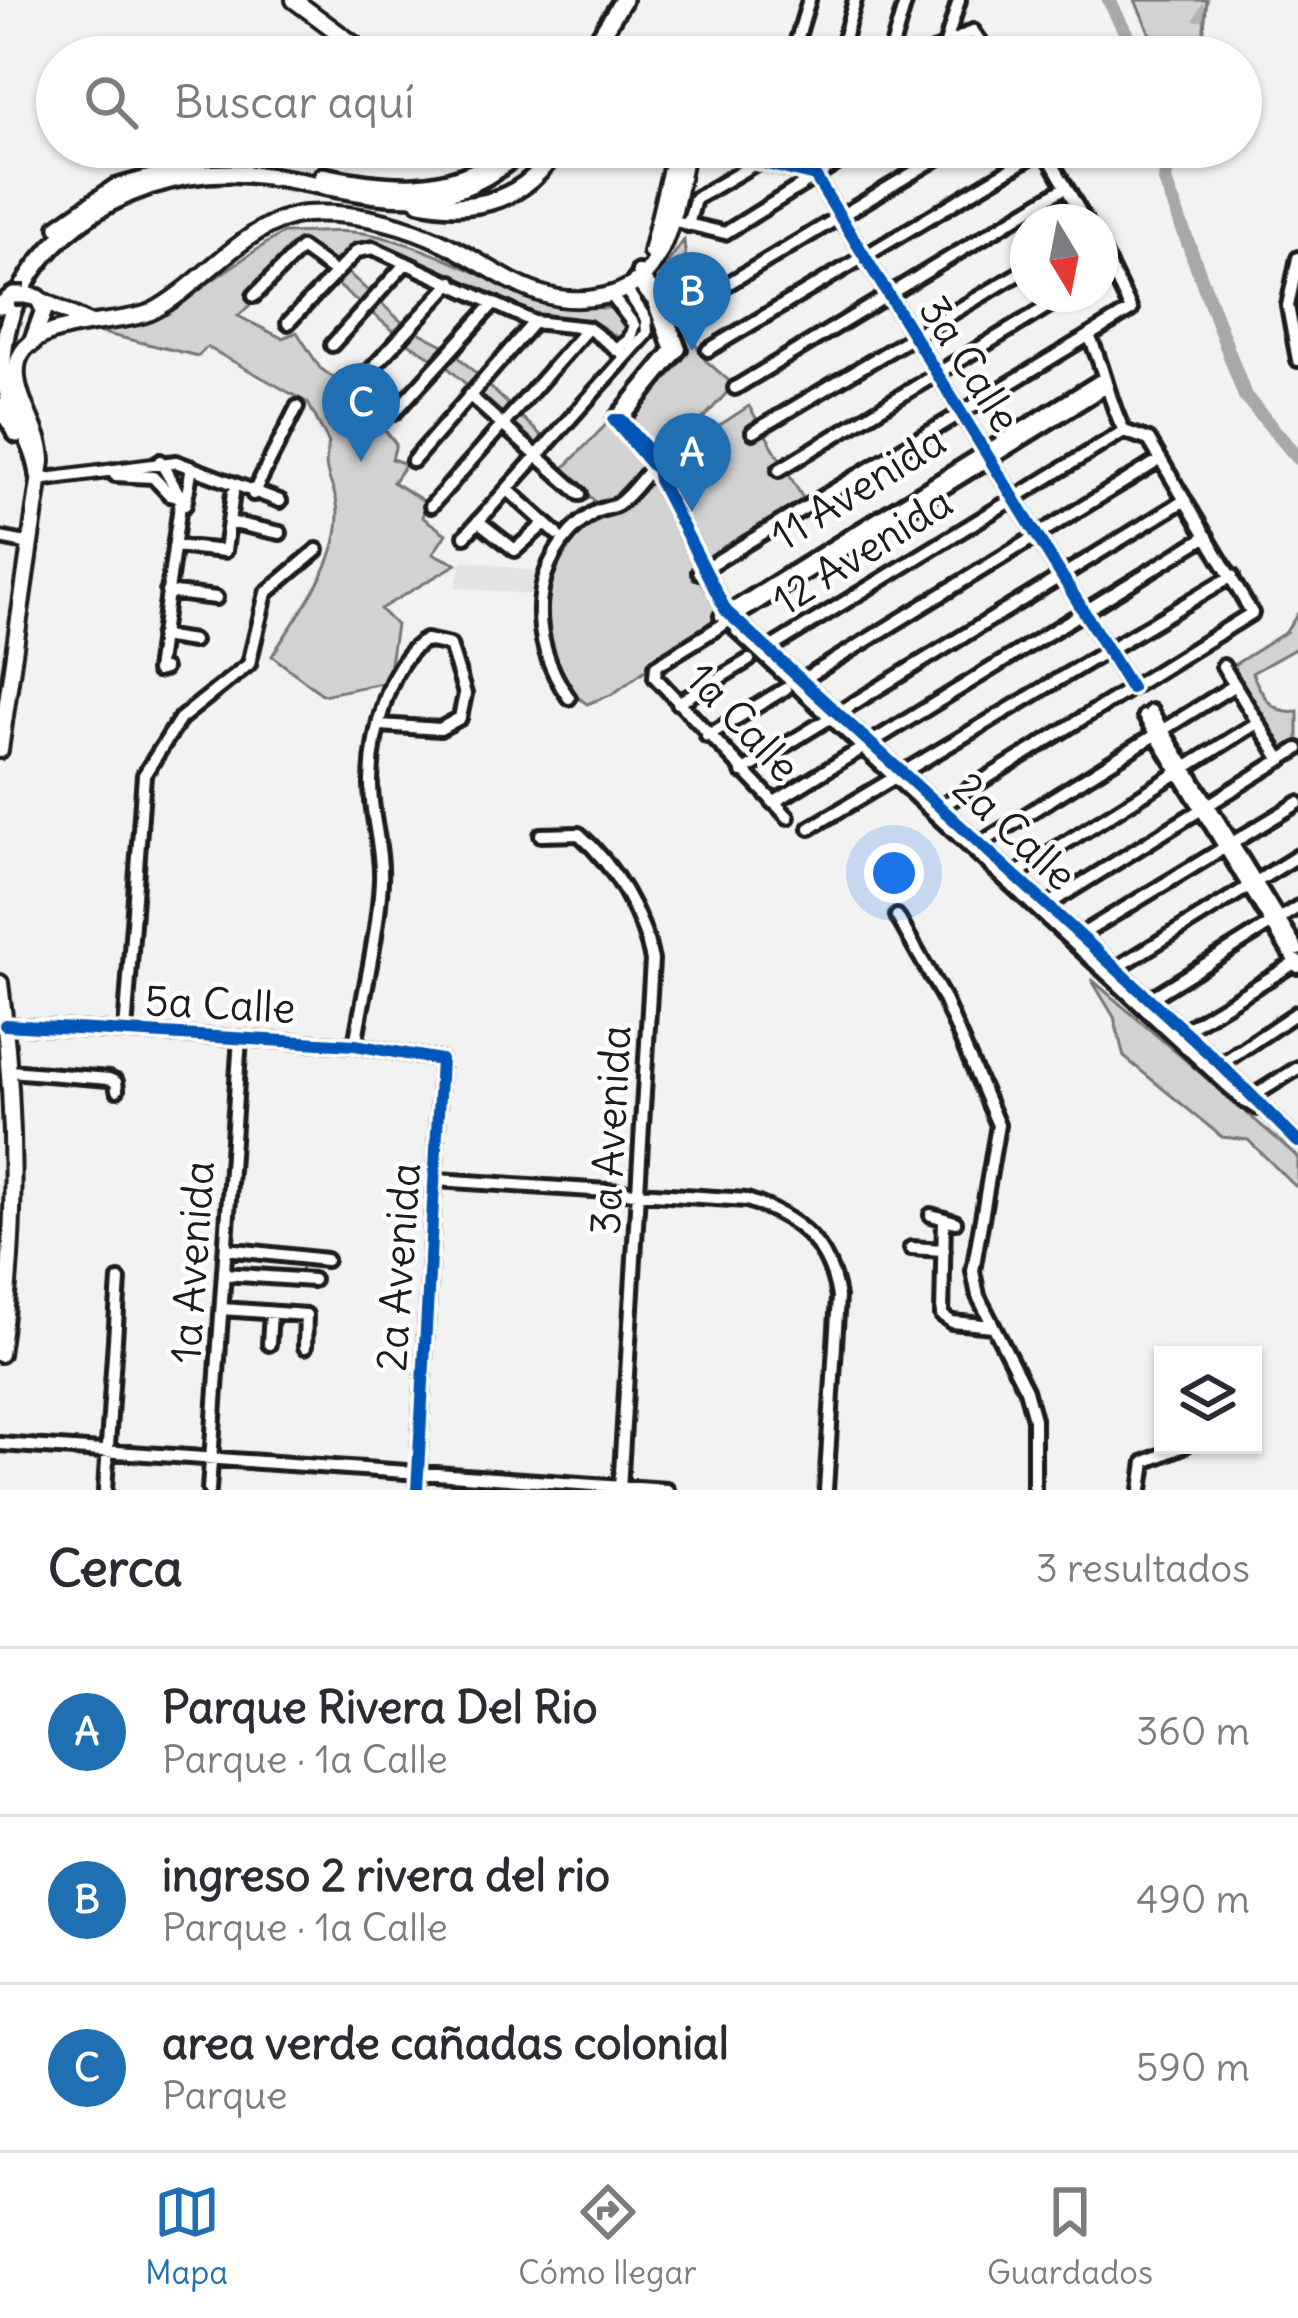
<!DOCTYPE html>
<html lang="es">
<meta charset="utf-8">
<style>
body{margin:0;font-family:Delius,sans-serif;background:#f7f7f7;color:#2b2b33}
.controls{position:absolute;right:36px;bottom:36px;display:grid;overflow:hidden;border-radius:0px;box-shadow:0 3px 9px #0004}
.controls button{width:108px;height:108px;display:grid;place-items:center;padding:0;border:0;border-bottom:3px solid #e1e1e2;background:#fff;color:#2b2b33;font:60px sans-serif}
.compass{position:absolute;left:1010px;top:204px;width:108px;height:108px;border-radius:50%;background:#fff;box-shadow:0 3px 9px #0004;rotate:170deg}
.you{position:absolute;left:894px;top:873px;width:42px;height:42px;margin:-30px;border:9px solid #fff;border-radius:50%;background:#1a73e8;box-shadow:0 0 0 18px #1a73e833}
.badge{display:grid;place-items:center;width:78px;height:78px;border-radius:50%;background:#1f6fb2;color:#fff;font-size:39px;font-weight:700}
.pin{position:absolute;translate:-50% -99px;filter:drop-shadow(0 3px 6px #0008)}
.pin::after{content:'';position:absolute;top:63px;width:42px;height:36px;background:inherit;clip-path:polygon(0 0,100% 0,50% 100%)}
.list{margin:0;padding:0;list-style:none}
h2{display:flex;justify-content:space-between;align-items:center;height:156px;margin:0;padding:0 48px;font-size:51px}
h2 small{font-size:39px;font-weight:400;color:#7c7c81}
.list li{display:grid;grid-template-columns:78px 1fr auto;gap:36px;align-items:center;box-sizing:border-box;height:168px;padding:0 48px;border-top:3px solid #e1e1e2}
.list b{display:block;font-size:45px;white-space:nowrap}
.list p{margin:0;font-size:39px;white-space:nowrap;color:#7c7c81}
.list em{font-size:39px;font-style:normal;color:#7c7c81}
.icon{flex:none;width:66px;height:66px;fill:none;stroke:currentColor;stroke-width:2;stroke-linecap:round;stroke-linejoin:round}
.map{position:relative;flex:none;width:1298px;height:1490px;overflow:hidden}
.search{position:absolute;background:#fff;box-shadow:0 3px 9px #0004;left:36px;right:36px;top:36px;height:132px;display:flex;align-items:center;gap:30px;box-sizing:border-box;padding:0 42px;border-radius:66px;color:#7c7c81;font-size:45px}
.sheet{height:660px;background:#fff}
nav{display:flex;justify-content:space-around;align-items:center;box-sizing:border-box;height:168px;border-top:3px solid #e1e1e2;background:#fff;font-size:33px;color:#7c7c81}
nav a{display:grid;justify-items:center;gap:6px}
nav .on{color:#1f6fb2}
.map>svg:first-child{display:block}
</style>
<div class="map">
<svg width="1298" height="1490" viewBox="0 0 1298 1490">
<defs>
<pattern id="forest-firs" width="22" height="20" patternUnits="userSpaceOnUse" patternTransform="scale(3)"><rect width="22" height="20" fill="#d2d2d2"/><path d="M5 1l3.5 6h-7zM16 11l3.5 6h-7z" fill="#b4b4b4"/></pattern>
</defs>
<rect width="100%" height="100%" fill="#f2f2f2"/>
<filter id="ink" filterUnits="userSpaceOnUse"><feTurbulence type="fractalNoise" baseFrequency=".00833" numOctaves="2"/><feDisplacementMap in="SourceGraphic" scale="24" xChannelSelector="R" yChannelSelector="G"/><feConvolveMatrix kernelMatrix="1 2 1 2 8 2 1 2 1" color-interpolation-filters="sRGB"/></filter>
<g filter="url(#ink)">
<path fill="#e2e2e2" d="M463,560L535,571L534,595L455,587Z"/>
<path fill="url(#forest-firs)" stroke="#777" stroke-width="3" d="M1135,0H1207L1201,57H1160Z"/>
<path fill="#d2d2d2" stroke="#777" stroke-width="3" d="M283,233C310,233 342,229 369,234C454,250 522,311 611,308L628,322L623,341L596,323L537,316L363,251L342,267L405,325L449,348L546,440L540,451L447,367L408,343L339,286L332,272L304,256L238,316L282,338L297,332L320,368L358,396L396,444L392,459L406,464L393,482L427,503L422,517L446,534L433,554L457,564L380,609L396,625L387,682L323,695L272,656C299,612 338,567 338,514C338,484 319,478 329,443L308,403L207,347L198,356L81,328C167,326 213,275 283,233Z
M684,240L688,284L681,320L705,360L734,385L686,437L692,443L749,406L808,507L694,571L718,610L713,620L613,694L587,704C512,652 534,557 602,509L563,469L682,346L663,269Z
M1298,613V647L1252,673C1262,694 1270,715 1298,711V744L1280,754L1226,670L1286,632Z
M1091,979L1298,1157V1183L1295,1186L1248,1140L1222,1137L1124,1057L1114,1017Z"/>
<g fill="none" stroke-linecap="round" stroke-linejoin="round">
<path stroke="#a8a8a8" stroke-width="14" d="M1109,0L1138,57
M1169,147L1165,181L1245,396L1298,458"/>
<g stroke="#1c1c1c" stroke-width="20">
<path id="minor" d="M946,43L959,0
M792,57L809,0
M839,57L855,0
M889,57L906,0
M923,57L973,31L991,57
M700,147L815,176L1131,688
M729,147L796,164
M1043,147L1086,222
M805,174L814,147
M675,221L725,233L863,147
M688,225L695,199L758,162
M1298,258L1288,306L1298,360
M611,295L634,325L629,340L616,350
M254,296L301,248L336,273
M676,315L956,147
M288,323L357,251L373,248L534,322L588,328L626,356
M332,345L406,263
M708,350L1044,149
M366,375L452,282
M735,388L1066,187
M469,395L580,494
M394,413L494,303
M614,420L671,350L653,301L634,280
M622,420L625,429L654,455L659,480L726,611L1217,1061L1298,1142
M622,420L680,349L661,299L638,271
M753,432L1028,268
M160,461L181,498L157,671L164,669
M413,461L534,322
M779,470L1068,294
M115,475L153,477L170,495L182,498
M38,480L176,462L280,501
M507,489L557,534
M253,494L297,407
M185,505L192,467
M431,506L588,328
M478,521L515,550L545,523
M229,522L280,533
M465,536L647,333L646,319L626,289
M0,538L31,544
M174,546L225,551L233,493
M699,572L1131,310L1100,246
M167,592L216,598
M721,616L1102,379
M737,631L1244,1101L1258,1108
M161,636L193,641
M762,653L1124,431
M1223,666L1281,760
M796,684L1153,464
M569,698C527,640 527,558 592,514C600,508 610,509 618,504C633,493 644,475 657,462
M678,703L749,660
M1151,711L1298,950
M1144,716L1298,967
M707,736L785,689
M742,772L1185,500
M773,803L1207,536
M937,809L1252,613L1149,440L1124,431C1107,398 1105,368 1089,336
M788,817L655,677L656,666L1103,389
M810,828L1232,576
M541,835L579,834C614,865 643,914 652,960L620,1490
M978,845L1235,685
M1011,877L1257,723
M1041,909L1298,749
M897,916L943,997L998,1125L973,1271L978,1296L1026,1390L1034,1419V1490
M1079,936L1298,803
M1112,971L1298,856
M1143,1003L1298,907
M5,1025L355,1045L441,1060L417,1490
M125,1032L144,775L180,719L249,664L266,593L317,550
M1178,1034L1298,961
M355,1045C364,991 378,936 381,881C383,847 370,815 371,781C372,740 387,660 426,640L450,645L465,694L460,718L440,729L380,725
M1216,1067L1298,1012
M9,1071L109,1079L116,1082L117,1090
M1247,1100L1298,1068
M437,1180L747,1200C796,1216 830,1243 838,1297L826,1490
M931,1215L955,1222
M944,1219L942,1315L952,1322L993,1326
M911,1248L944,1250
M226,1249L326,1260
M224,1274L313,1280
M222,1309L306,1315L305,1347
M269,1344L271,1313
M0,1444L667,1490
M105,1490L119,1280
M209,1490L240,1038
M1141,1490L1145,1462L1186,1445"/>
</g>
<g stroke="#1c1c1c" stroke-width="22">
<path id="major" d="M294,0L371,57
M651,252L676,147
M41,300L85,321
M0,750L42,461C41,432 23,411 18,384C3,314 117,329 153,311C203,285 248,219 306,214C347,211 392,221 430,237C492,262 533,313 605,296C627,291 644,280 655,261C675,226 679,185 687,147
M0,983C16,1108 18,1230 0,1354"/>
</g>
<g stroke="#1c1c1c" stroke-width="24">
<path id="highway" d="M587,57L623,0
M323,176C386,189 446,196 502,156
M420,202C476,214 528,199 557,147
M59,227L115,188L198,165
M25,295L38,298L44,310L32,343
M0,306L14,295
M0,406L17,434
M39,475C34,435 2,404 3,364C5,248 123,171 231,173C339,176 432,239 524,147"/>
</g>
<use href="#minor" stroke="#fff" stroke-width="10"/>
<use href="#major" stroke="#fff" stroke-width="14"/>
<use href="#highway" stroke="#fff" stroke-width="15"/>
<g stroke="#1c1c1c" stroke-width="24" stroke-linecap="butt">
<path id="highway-bridge" d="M14,295H25"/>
</g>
<use href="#highway-bridge" stroke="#fff" stroke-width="15"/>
<g stroke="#fff" stroke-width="20">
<path id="cycleway" d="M700,147L815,176L1131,688
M657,462L653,466L614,420H622L655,458L659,480L726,611L1217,1061L1298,1142
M5,1025L355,1045L441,1060L417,1490"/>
</g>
<use href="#cycleway" stroke="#0057b8" stroke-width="12"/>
</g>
</g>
<g text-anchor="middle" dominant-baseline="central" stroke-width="9" stroke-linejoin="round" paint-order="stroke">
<g font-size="42" fill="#1c1c1c" stroke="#fff">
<text transform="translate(970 364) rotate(58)">3a Calle</text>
<text transform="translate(858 488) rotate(-32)">11 Avenida</text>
<text transform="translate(862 551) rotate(-32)">12 Avenida</text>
<text transform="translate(743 722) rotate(47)">1a Calle</text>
<text transform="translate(1015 831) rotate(43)">2a Calle</text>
<text transform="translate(220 1004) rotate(3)">5a Calle</text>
<text transform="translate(610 1130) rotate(-87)">3a Avenida</text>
<text transform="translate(192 1262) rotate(-86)">1a Avenida</text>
<text transform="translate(398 1267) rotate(-86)">2a Avenida</text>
</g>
</g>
</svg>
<div class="controls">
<button><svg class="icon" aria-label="layers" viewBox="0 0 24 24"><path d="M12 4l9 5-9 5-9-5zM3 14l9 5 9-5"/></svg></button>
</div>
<svg class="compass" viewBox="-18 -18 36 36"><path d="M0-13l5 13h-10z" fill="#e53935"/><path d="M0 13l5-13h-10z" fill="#7c7c81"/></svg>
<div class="you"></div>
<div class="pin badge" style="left:692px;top:512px">A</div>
<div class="pin badge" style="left:692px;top:351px">B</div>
<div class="pin badge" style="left:361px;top:462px">C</div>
<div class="search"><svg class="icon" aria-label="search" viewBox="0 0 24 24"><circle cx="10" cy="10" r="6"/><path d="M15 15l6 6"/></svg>Buscar aquí</div>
</div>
<section class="sheet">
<h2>Cerca<small>3 resultados</small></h2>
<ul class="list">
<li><span class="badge">A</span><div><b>Parque Rivera Del Rio</b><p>Parque · 1a Calle</p></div><em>360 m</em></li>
<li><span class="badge">B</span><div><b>ingreso 2 rivera del rio</b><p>Parque · 1a Calle</p></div><em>490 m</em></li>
<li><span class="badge">C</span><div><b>area verde cañadas colonial</b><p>Parque</p></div><em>590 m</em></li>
</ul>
</section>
<nav>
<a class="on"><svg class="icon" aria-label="map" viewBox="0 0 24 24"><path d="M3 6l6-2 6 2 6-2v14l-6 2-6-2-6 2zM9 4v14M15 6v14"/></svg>Mapa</a>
<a><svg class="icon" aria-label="directions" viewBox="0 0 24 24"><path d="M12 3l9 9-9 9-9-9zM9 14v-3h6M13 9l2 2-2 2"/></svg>Cómo llegar</a>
<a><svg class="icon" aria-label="saved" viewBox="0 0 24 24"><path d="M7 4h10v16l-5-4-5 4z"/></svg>Guardados</a>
</nav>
